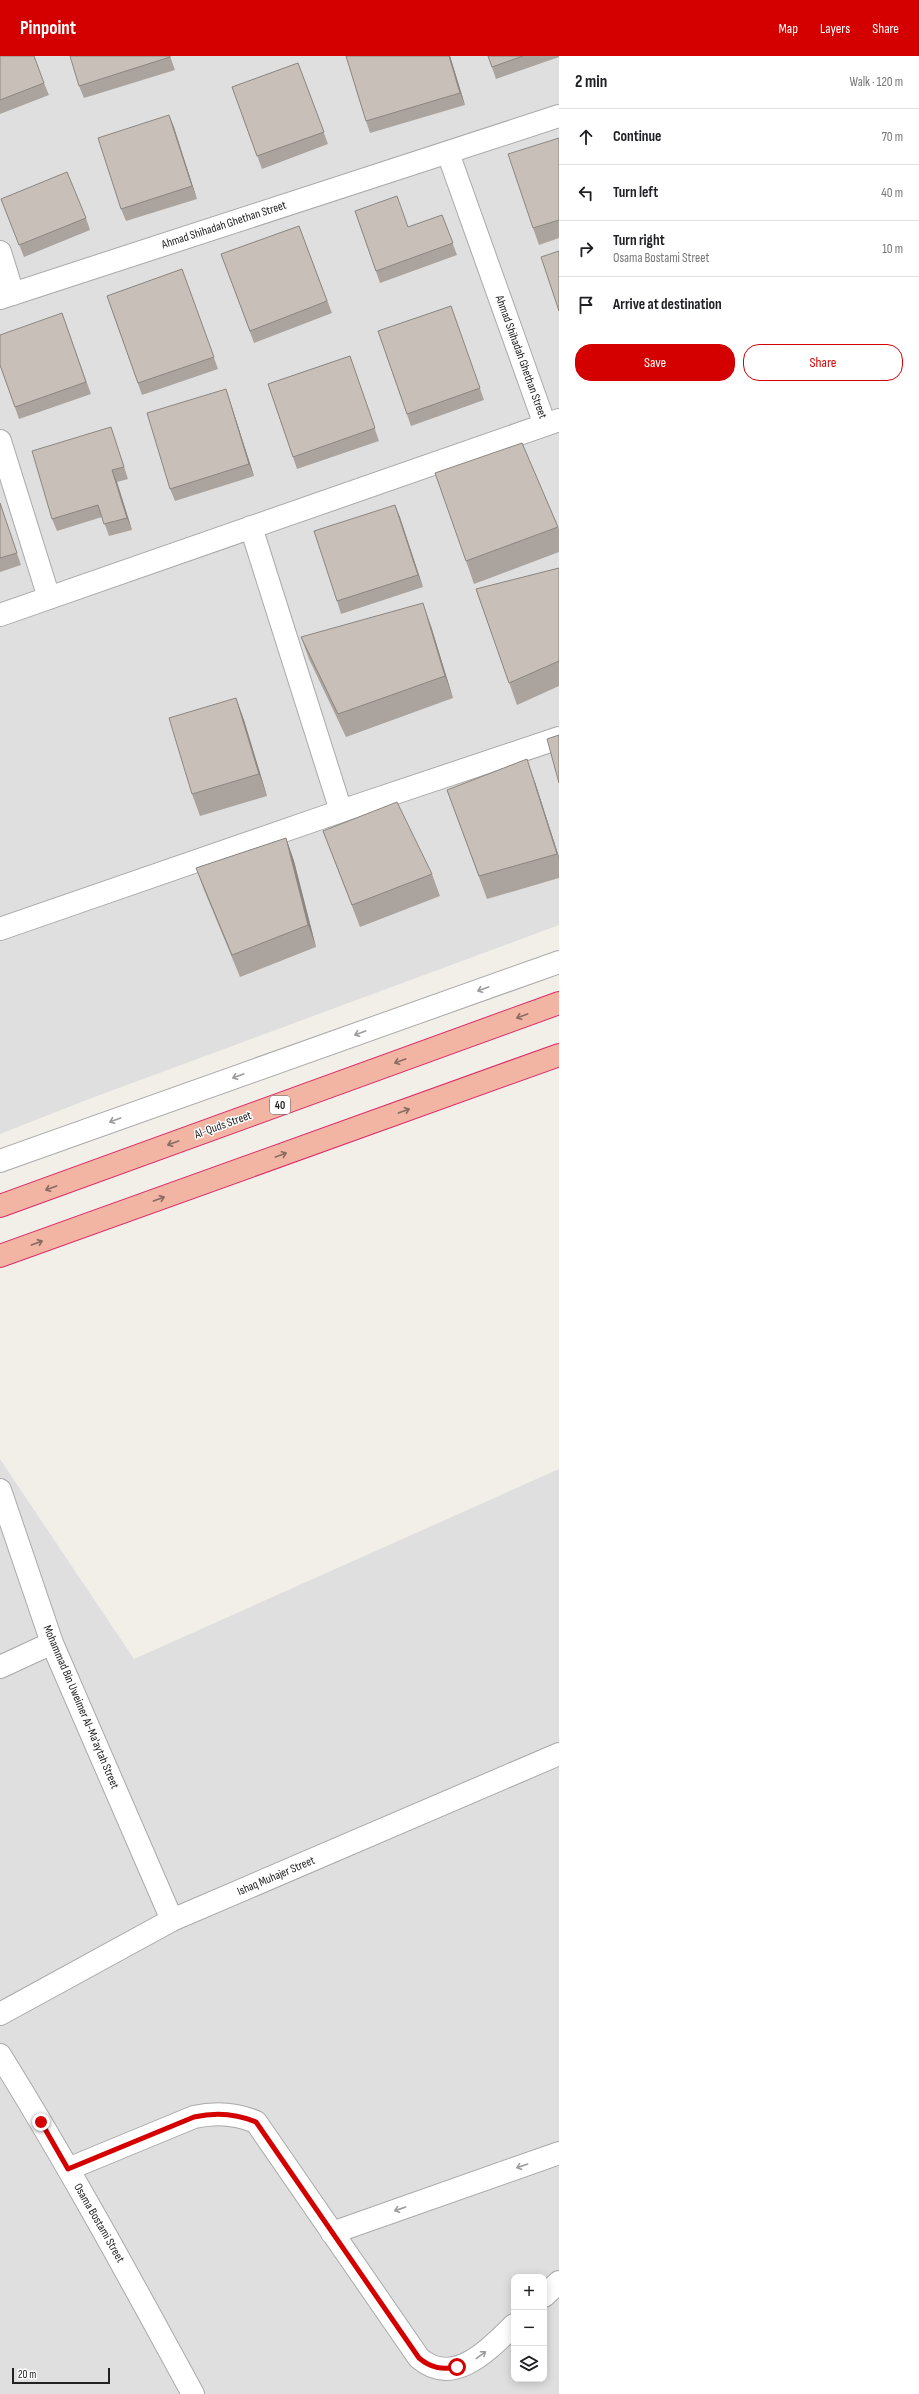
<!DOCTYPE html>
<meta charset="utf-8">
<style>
body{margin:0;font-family:"Sofia Sans Condensed",sans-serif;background:#f2f2f2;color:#202124}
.controls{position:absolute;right:12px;bottom:12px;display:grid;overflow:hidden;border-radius:8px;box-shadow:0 2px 10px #0003}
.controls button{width:36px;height:36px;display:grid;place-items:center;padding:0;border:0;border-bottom:1px solid #e0e0e0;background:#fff;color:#202124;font:20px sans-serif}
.scale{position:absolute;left:12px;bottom:10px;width:98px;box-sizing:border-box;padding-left:4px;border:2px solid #222;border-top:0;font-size:11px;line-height:14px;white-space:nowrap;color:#222;-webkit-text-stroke:3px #fff;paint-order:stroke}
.stop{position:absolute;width:12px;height:12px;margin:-9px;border:3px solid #d40000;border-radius:50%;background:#fff}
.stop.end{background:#d40000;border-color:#fff;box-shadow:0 1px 4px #0008}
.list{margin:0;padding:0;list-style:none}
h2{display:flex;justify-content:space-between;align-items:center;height:52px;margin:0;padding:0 16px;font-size:17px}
h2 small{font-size:13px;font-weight:400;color:#757577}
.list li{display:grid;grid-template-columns:26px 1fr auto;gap:12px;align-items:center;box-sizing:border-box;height:56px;padding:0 16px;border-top:1px solid #e0e0e0}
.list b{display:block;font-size:15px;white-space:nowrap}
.list p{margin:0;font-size:13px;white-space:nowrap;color:#757577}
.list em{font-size:13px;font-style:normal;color:#757577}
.actions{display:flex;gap:8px;padding:12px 16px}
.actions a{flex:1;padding:9px 0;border:1px solid #d40000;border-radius:16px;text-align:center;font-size:14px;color:#d40000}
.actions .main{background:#d40000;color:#fff}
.icon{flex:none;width:22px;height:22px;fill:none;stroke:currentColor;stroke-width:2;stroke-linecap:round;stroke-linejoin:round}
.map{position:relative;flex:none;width:559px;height:2338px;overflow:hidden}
header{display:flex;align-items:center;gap:24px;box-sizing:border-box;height:56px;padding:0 20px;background:#d40000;color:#fff}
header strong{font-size:19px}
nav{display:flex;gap:22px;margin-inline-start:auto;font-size:14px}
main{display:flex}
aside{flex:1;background:#fff}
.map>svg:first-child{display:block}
</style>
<header>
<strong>Pinpoint</strong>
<nav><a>Map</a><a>Layers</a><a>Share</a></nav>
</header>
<main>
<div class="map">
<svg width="559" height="2338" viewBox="0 0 559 2338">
<rect width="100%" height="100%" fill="#f2efe9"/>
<path fill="#e0dfdf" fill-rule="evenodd" d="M0,0H559V869L89,1043L0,1078Z
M0,1403L134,1603L559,1413V2338H0ZM514,2221H544V2323H514Z"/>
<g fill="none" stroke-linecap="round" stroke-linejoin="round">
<g stroke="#a9a9a9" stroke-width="24">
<path id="minor" d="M448,97L545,369
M0,196L13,238
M0,242L559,60
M0,385L49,542
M251,471L341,755
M0,559L559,364
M0,873L341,755L559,682
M0,1434L52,1587L172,1864
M0,1611L52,1587
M0,1999C69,2110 131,2224 193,2338
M68,2113L194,2061C216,2056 235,2057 256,2066L419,2302C454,2332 489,2293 514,2269
M332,2177L559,2097
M544,2240L559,2226"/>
</g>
<g stroke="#a9a9a9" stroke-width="24">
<path id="tertiary" d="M0,1105L559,906
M0,1958L172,1864L559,1698"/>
</g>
<g stroke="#dc2a67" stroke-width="24">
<path id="trunk" d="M0,1150L559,947
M0,1200L559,999"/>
</g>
<use href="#minor" stroke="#fff" stroke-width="22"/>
<use href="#tertiary" stroke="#fff" stroke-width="22"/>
<use href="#trunk" stroke="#f2b4a3" stroke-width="22"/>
</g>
<path fill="#aba49e" d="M0,0L44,27L49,39L0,58Z
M170,0L175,14L84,42L79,30Z
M346,0H450L465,49L370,77L366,65Z
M488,0H559V1L496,23Z
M298,7L328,88L262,113L232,31Z
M169,59L197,143L126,165L121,153Z
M559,82V182L539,189L533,172Z
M1,143L86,162L90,174L24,201Z
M355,155L408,171L442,159L457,199L380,227Z
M299,170L332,257L254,287L221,198Z
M182,213L218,313L142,339L107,240Z
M451,250L484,344L411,370L378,275Z
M62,257L91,338L19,363L0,309Z
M350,300L379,385L297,413L268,328Z
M226,333L230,345L254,420L175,445L170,433Z
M115,383L128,423L117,426L132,474L109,480L102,461L57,475L52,463Z
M522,387L559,473V496L474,528L466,505Z
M0,447L21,509L0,516Z
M395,449L423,531L341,558L337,545Z
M559,512V630L517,649L476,533Z
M431,570L453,642L346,681L309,603L301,581Z
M236,642L244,664L267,740L200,760L192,738Z
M535,726L559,801V822L487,843L447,734Z
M323,775L432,818L440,840L360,871Z
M286,782L294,805L316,891L240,921L204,834L196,812Z"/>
<path fill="#8b8681" d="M449,0H450L465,49L460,37Z
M169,59L174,71L197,143L192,130Z
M226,333L230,345L254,420L249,408Z
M112,414L117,426L132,474L127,462Z
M395,449L400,461L423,531L418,519Z
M423,547L431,570L453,642L445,620Z
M236,642L244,664L267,740L259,718Z
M527,703L535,726L559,801V803Z
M286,782L294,805L316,891L308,869Z"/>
<path fill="#c7bfb8" stroke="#8b8681" d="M0,0H34L44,27L0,44Z
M70,0H170V1L79,30Z
M346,0H449L460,37L366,65Z
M488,0H523L492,11Z
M298,7L324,76L257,100L232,31Z
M169,59L192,130L121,153L98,82Z
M559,82V164L533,172L508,98Z
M67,116L86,162L19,189L1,143Z
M397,140L408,171L442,159L453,187L376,215L355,155Z
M299,170L327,245L250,275L221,198Z
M559,195V255L541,201Z
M182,213L214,301L138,327L107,240Z
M451,250L480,332L407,358L378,275Z
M62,257L86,326L15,351L0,309V279Z
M350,300L375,372L293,401L268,328Z
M226,333L249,408L170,433L147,357Z
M111,371L124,411L112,414L127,462L104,468L98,449L52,463L32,395Z
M522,387L558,471L466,505L435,417Z
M0,447L17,497L0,502Z
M395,449L418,519L337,545L314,475Z
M559,512V605L509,627L476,533Z
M423,547L445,620L338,658L301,581Z
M236,642L259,718L192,738L169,662Z
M559,679V727L547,683Z
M527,703L557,798L479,820L447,734Z
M397,746L432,818L352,849L323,775Z
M286,782L308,869L232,899L196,812Z"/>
<defs><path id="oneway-shaft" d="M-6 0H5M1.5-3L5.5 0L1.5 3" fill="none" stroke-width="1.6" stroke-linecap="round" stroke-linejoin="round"/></defs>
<g stroke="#9c9c9c">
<use href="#oneway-shaft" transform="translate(483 933) rotate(160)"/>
<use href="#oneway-shaft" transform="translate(360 977) rotate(160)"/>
<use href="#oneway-shaft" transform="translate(238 1020) rotate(160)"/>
<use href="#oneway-shaft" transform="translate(115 1064) rotate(160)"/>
<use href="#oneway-shaft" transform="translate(522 2110) rotate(161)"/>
<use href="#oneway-shaft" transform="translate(400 2153) rotate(161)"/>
<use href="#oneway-shaft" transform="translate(481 2299) rotate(-36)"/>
</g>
<g stroke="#8a6b62">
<use href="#oneway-shaft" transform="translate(522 960) rotate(160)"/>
<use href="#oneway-shaft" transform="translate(400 1005) rotate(160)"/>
<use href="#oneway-shaft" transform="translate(404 1055) rotate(-20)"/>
<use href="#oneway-shaft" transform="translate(173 1087) rotate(160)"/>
<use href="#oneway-shaft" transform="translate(281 1099) rotate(-20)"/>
<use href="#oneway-shaft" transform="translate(51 1132) rotate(160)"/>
<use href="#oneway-shaft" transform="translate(159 1143) rotate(-20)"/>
<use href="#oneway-shaft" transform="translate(37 1187) rotate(-20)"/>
</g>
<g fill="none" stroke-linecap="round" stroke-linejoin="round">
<path stroke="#d40000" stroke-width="5" d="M41,2066L68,2113L194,2061C216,2056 235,2057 256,2066L419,2302C431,2312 442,2314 457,2311"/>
</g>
<g text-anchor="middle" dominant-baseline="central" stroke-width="3" stroke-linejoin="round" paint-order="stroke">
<rect fill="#fff" stroke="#646464" stroke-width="1" x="270" y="1040" width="20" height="18" rx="3"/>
<g font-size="11" font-weight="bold" fill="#222">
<text x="280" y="1049">40</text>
</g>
<g font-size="12" fill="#222" stroke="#fff">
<text transform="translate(224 169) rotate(-18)">Ahmad Shihadah Ghethan Street</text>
<text transform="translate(521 301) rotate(70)">Ahmad Shihadah Ghethan Street</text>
<text transform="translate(223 1069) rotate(-20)">Al-Quds Street</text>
<text transform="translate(81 1651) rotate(67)">Mohammad Bin Uweimer Al-Ma'aytah Street</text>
<text transform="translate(276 1820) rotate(-23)">Ishaq Muhajer Street</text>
<text transform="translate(99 2167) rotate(60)">Osama Bostami Street</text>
</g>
</g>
</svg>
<div class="controls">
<button>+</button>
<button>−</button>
<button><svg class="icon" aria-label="layers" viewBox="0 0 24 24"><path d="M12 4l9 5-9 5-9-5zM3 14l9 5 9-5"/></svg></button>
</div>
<div class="scale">20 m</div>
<div class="stop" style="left:457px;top:2311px"></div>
<div class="stop end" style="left:41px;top:2066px"></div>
</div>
<aside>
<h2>2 min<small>Walk · 120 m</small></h2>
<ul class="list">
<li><svg class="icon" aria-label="ahead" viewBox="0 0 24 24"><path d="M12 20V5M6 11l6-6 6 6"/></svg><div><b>Continue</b></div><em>70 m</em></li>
<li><svg class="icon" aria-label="left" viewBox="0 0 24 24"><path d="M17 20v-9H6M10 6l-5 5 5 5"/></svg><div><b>Turn left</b></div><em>40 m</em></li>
<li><svg class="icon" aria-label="right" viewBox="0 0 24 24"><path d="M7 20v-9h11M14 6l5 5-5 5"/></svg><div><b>Turn right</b><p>Osama Bostami Street</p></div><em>10 m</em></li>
<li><svg class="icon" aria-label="arrive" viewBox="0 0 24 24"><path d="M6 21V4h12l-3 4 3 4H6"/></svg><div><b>Arrive at destination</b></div></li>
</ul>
<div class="actions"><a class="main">Save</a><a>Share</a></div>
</aside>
</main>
